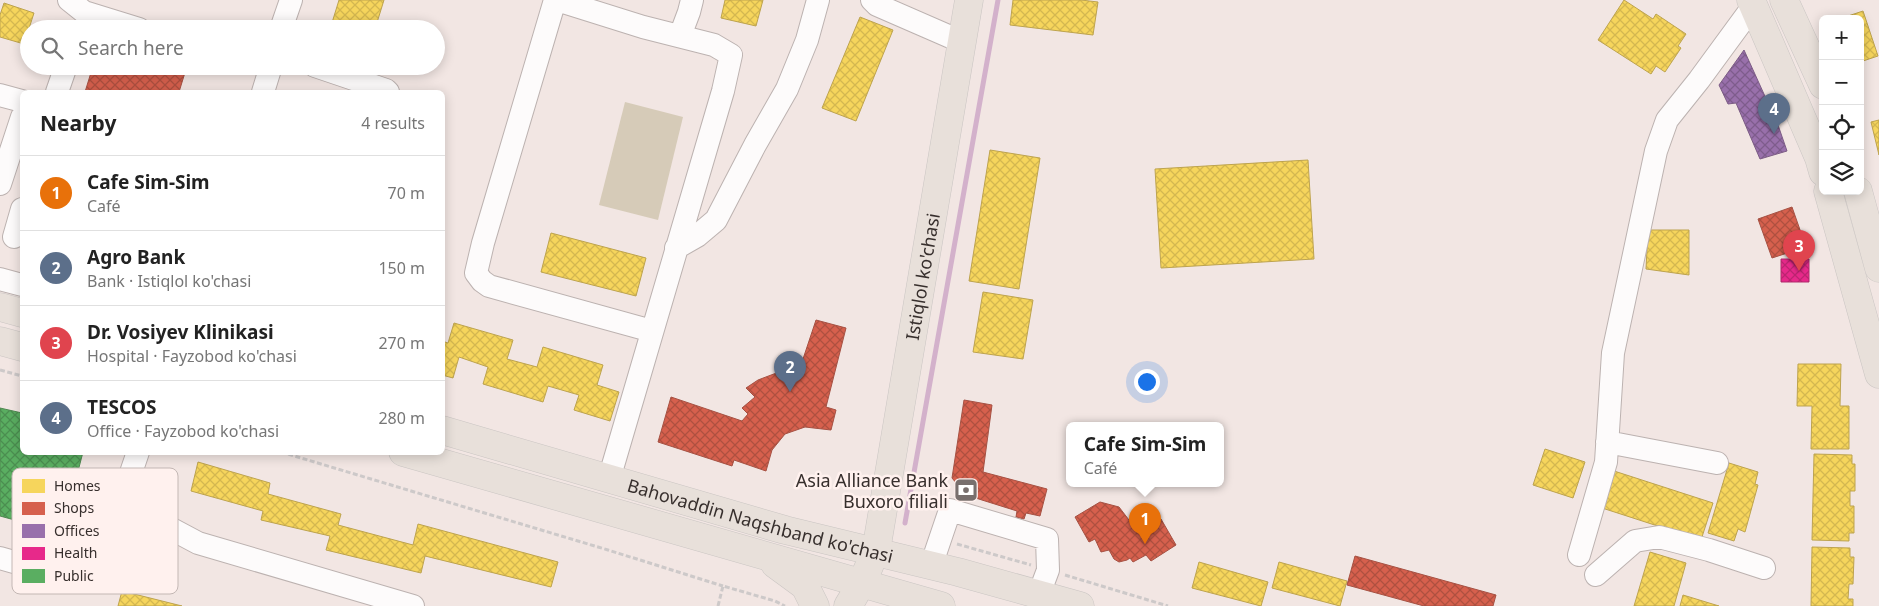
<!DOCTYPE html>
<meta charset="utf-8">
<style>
body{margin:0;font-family:"Noto Sans",sans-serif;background:#f6f6f6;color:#222}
.controls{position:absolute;right:15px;top:15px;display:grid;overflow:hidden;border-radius:8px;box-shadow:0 2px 12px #0003}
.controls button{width:45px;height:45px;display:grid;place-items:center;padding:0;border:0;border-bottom:1px solid #e0e0e0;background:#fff;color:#222;font:25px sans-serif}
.you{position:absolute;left:1146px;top:381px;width:18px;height:18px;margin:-12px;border:4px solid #fff;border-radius:50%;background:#1a73e8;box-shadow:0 0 0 8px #1a73e833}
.badge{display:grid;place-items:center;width:32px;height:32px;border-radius:50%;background:#7c3aed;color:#fff;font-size:16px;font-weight:700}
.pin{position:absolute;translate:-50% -41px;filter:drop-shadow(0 1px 2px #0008)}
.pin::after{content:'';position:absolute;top:26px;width:18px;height:15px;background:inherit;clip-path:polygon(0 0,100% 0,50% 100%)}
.popup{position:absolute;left:1066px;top:422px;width:158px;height:65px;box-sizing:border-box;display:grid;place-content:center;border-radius:8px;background:#fff;filter:drop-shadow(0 1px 4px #0005);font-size:16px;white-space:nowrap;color:#767676}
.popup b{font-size:19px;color:#222}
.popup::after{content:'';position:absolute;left:50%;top:100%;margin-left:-10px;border:10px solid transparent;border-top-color:#fff}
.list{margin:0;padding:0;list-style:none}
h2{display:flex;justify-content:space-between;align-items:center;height:65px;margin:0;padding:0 20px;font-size:21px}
h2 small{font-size:16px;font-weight:400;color:#767676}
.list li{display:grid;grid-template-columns:32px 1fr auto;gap:15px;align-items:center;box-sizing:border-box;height:75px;padding:0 20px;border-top:1px solid #e0e0e0}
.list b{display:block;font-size:19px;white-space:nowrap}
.list p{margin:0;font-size:16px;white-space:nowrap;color:#767676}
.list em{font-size:16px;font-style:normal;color:#767676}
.icon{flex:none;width:28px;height:28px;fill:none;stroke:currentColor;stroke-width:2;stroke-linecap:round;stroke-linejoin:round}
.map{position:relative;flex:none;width:1879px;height:606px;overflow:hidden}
.search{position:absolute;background:#fff;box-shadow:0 2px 12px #0003;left:20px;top:20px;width:425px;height:55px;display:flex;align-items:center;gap:12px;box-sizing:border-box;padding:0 18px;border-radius:28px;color:#767676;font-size:19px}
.panel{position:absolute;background:#fff;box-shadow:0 2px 12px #0003;left:20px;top:90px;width:425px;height:365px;border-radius:8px}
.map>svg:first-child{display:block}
</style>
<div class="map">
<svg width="1879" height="606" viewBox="0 0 1879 606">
<defs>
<pattern id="homes-cross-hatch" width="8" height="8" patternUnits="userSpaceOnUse" patternTransform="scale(1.25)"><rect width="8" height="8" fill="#f6d55c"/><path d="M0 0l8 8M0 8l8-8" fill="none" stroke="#d4b750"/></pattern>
<pattern id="shops-cross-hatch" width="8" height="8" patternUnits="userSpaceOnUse" patternTransform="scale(1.25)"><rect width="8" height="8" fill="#d6604d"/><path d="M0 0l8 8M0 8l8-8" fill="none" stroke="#ae5040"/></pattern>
<pattern id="offices-cross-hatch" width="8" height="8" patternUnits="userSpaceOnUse" patternTransform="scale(1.25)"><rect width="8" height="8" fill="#9970ab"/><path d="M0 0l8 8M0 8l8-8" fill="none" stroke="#7e5c8c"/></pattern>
<pattern id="health-cross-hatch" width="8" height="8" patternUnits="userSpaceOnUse" patternTransform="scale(1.25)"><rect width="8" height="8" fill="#e7298a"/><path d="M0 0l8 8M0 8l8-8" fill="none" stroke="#bc2471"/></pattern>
<pattern id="public-cross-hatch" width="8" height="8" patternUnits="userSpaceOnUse" patternTransform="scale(1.25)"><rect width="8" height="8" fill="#5aae61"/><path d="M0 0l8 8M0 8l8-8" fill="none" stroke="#4b8e50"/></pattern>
</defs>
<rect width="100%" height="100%" fill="#f2e6e3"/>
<path fill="#d6cbb8" d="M625,102L683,117L658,220L599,205Z"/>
<path fill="url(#homes-cross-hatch)" stroke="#bda34e" d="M339,0H384L375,29H339L331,26Z
M725,0H763L756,26L721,18Z
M1013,0H1081L1098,2L1093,35L1010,25Z
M1624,0L1653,19L1656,14L1686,34L1678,46L1681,48L1665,72L1656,66L1651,74L1598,40Z
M4,3L34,13L24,44L0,37V15Z
M1863,11L1878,56L1860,62V19H1839Z
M860,17L893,30L856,121L822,108Z
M1879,120V155L1871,122Z
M990,150L1040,158L1019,289L969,281Z
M1308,160L1314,259L1161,268L1155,169Z
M1648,230H1689V275L1646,269Z
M551,233L646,258L636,296L541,272Z
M983,292L1033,300L1023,359L973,352Z
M454,323L513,340L507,359L537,367L543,347L603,365L597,385L619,392L610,421L574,410L579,395L548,386L543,402L483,384L488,367L459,357L453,378L442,375V341L448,343Z
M1798,364H1841L1840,406H1849V449H1811L1812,406H1797Z
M1545,449L1585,462L1573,498L1533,485Z
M1814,454L1852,455V464H1855V491H1850V506H1854V533H1849V541L1812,540Z
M198,462L270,483L268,494L341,514L338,525L413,545L418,524L558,562L551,587L425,556L421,573L326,550L330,536L261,520L263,511L191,491Z
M1729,463L1758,472L1755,484L1758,485L1745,532L1738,529L1734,541L1708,533Z
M1611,470L1713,503L1701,540L1599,507Z
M1812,547L1850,548V557H1854L1853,584H1849L1848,599H1853V606H1811Z
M1650,552L1686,563L1674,606H1634Z
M1199,562L1268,582L1261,606L1192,588Z
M1279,562L1347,581L1340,606L1272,588Z
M122,591L182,606H118Z
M1683,595L1719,606H1680Z"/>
<path fill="url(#shops-cross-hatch)" stroke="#a65143" d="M93,66H187L179,92H85Z
M1792,207L1806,247L1772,258L1758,219Z
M816,320L846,328L826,407L836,410L831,430L805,427L785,434L772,450L766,471L734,460L732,466L658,442L671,397L742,421L748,414L742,408L755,397L746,388L758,380L779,372L800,368Z
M964,400L992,405L983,472L1047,489L1040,516L1026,513L1024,519L1016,517L1017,511L966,495L952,478Z
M1100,502L1119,507L1129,520L1143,513L1161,519L1176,545L1151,561L1146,555L1133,562L1130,558L1127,560L1119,562L1114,559L1109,550L1101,552L1095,539L1089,542L1075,517Z
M1355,556L1496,595L1493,606H1424L1347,585Z"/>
<path fill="url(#offices-cross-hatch)" stroke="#7c5c85" d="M1744,50L1778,125L1787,151L1760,159L1736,103L1728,104L1719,85Z"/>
<path fill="url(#health-cross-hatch)" stroke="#b22b6e" d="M1781,259H1809V282H1781Z"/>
<path fill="url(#public-cross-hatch)" stroke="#508851" d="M0,408L22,413V452H83L62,533L0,516Z"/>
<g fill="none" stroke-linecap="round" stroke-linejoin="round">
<path stroke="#d3b1cb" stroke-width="5" d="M905,523L998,0"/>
<g stroke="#bcb2b0" stroke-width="24">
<path id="minor" d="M69,0L84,12L139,29
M555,0L483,243L476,273L482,281L489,286L652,331
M557,0L643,27L714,45L731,55L723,91L609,479
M872,0L877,5L962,42
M281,29L291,0
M680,36L689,12L692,0
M315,66L386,90L388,92
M57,92L66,66
M263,92L271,66
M0,95L22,101
M0,184L22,117
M14,237L22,209
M676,248L697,236L716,220L755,145L787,89L807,40L818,0
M0,279L22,285
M1607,442L1717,463
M121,502L198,543L413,606
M1579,555L1606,462L1613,353L1656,151L1667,120L1699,80L1754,5
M0,558L84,582L121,502L138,452
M931,566L950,510L1047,539L1048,570L1039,594
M1596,575L1635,541L1659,537L1709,550L1764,568"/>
</g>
<g stroke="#cac5c3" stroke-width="29">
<g id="major">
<path d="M1751,0L1819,158L1823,172"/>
<path d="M1784,0L1823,85"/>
<path d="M1828,191L1879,374"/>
<path d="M1858,191L1879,268"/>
<path d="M0,307L22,313"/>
<path d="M0,341L22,347"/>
<path id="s1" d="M442,430L785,530L958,572L1080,606"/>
<path d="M403,452L941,606"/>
<path d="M775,564L805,586L815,606"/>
<path id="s2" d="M848,606C861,585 873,563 878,539L969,0"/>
</g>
</g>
<path stroke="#cdc9c9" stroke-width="3" stroke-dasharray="5 2.5" stroke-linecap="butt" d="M0,370L22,376
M281,452L608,550L723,586
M957,544L1031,565
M1065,575L1168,606
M718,606L723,586L775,601L785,606"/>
<use href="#minor" stroke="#fdfbfb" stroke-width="22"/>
<use href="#major" stroke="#e8e0da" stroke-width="28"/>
</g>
<defs>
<g id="bank-square" transform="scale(1.25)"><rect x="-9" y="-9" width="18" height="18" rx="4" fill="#786f6d" stroke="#fff1ee"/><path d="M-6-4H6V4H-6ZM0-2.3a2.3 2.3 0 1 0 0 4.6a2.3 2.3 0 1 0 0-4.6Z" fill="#fff"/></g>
</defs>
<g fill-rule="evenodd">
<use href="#bank-square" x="966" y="490"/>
</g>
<g text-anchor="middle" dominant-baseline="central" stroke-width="5" stroke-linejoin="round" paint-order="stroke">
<g font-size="18" fill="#372f2d" stroke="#fff1ee">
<text stroke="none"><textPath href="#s2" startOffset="340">Istiqlol ko'chasi</textPath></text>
<text stroke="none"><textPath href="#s1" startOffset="331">Bahovaddin Naqshband ko'chasi</textPath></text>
</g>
<g font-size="18" fill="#372f2d" stroke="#fff1ee" text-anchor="end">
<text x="948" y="480">Asia Alliance Bank<tspan x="948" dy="21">Buxoro filiali</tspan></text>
</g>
</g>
<rect x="12" y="468" width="166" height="126" rx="8" fill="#fff1ee" stroke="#c3b7b4" stroke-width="1"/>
<rect x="22" y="479" width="23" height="14" fill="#f6d55c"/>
<rect x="22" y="502" width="23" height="13" fill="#d6604d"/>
<rect x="22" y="524" width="23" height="14" fill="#9970ab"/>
<rect x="22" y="547" width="23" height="13" fill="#e7298a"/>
<rect x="22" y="569" width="23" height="14" fill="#5aae61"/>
<g font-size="14" fill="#372f2d">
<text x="54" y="491">Homes</text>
<text x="54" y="513">Shops</text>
<text x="54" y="536">Offices</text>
<text x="54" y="558">Health</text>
<text x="54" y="581">Public</text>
</g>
</svg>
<div class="controls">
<button>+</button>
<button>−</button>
<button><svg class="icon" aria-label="locate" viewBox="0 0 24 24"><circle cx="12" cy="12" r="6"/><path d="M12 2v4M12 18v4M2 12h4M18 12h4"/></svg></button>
<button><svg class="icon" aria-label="layers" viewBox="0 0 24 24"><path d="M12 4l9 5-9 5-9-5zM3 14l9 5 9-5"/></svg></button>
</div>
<div class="you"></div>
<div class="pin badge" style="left:1145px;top:544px;background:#e8710a">1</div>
<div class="popup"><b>Cafe Sim-Sim</b>Café</div>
<div class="pin badge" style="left:790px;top:392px;background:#5c6f8a">2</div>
<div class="pin badge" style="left:1799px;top:271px;background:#e0444e">3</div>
<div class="pin badge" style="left:1774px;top:134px;background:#5c6f8a">4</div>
<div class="search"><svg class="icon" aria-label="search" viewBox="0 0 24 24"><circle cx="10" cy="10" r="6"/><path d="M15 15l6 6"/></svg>Search here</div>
<section class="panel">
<h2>Nearby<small>4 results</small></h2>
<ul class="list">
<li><span class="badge" style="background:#e8710a">1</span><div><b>Cafe Sim-Sim</b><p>Café</p></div><em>70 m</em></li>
<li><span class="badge" style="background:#5c6f8a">2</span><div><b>Agro Bank</b><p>Bank · Istiqlol ko'chasi</p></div><em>150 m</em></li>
<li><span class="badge" style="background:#e0444e">3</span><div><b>Dr. Vosiyev Klinikasi</b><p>Hospital · Fayzobod ko'chasi</p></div><em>270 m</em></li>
<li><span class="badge" style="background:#5c6f8a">4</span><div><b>TESCOS</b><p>Office · Fayzobod ko'chasi</p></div><em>280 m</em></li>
</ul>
</section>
</div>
